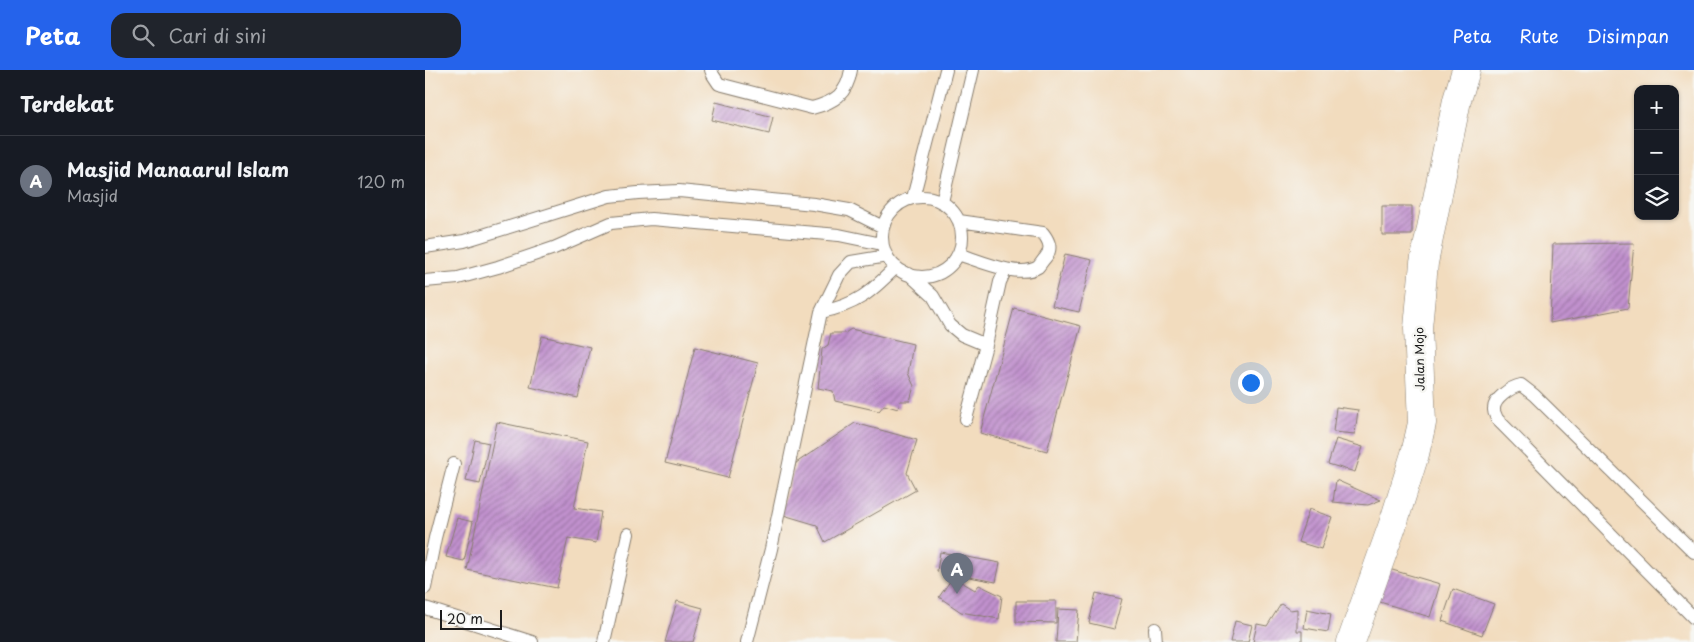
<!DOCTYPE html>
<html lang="id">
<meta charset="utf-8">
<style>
body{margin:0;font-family:"Playpen Sans",sans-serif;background:#20242c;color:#f1f3f6}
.controls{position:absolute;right:15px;top:15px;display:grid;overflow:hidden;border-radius:10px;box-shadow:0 1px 4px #0004}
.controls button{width:45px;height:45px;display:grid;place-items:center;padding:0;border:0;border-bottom:1px solid #363941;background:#171b24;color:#f1f3f6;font:25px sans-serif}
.scale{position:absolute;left:15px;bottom:12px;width:62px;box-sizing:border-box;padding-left:5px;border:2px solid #1c1c1c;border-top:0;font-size:14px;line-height:18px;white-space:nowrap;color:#1c1c1c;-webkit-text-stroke:4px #f6f6f2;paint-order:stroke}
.you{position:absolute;left:825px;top:312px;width:18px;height:18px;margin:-12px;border:4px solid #fff;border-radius:50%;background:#1a73e8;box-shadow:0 0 0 8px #1a73e833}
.badge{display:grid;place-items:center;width:32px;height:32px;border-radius:50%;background:#2563eb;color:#fff;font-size:16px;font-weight:700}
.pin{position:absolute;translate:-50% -41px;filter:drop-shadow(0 1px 2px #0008)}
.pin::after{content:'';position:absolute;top:26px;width:18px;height:15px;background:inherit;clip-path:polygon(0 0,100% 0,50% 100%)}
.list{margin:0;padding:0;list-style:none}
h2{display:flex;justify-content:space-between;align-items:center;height:65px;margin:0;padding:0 20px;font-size:21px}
h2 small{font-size:16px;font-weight:400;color:#9ea1a6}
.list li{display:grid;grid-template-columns:32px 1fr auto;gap:15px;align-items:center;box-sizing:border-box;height:90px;padding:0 20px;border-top:1px solid #363941}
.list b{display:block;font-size:19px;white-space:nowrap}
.list p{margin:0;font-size:16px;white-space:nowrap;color:#9ea1a6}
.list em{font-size:16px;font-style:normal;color:#9ea1a6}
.icon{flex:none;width:28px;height:28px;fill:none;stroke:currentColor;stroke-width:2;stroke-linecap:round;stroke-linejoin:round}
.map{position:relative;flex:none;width:1269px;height:572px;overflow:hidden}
header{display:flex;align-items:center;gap:30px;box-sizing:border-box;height:70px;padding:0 25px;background:#2563eb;color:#fff}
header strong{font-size:24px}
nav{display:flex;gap:28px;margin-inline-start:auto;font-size:18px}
.search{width:350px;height:45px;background:#20242c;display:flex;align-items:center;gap:12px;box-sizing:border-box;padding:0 18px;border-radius:15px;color:#9ea1a6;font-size:19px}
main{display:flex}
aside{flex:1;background:#171b24}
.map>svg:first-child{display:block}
</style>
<header>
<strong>Peta</strong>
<div class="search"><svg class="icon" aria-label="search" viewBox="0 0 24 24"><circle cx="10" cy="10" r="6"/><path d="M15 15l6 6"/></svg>Cari di sini</div>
<nav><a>Peta</a><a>Rute</a><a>Disimpan</a></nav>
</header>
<main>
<aside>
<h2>Terdekat<small></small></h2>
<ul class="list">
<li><span class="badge" style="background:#6b7280">A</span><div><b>Masjid Manaarul Islam</b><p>Masjid</p></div><em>120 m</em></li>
</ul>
</aside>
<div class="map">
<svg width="1269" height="572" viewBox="0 0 1269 572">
<defs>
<pattern id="building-hatch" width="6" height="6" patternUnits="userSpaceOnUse" patternTransform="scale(1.25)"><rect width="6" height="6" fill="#c191ce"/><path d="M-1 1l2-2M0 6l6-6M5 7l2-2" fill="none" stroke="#9c76a6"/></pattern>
</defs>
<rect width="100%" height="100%" fill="#f6f6f2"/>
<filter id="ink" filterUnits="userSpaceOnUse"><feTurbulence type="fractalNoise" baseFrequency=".02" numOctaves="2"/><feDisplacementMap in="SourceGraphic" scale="10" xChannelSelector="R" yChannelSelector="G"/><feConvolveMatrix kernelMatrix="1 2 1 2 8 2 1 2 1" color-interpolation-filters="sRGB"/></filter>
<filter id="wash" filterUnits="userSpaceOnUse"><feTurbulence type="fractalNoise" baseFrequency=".0096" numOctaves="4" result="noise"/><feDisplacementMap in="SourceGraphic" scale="20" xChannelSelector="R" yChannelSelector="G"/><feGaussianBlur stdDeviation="1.12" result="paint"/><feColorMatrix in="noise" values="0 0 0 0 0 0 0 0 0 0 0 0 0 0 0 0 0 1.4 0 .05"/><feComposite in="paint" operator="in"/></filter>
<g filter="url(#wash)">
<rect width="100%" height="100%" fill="#f2dcbe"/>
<g id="blocks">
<path fill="url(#building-hatch)" d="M291,32L348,47L344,64L287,50Z
M957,136H987V165H957Z
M1209,173L1203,238L1125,253L1128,174Z
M640,184L667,190L654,242L627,236Z
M589,238L656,256L622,381L555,363Z
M426,259L488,274L483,303L489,316L485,331H475L473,339L459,335L454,341L410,331L408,321L393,318L397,279L403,275L406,263H420Z
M117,266L165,277L153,328L105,317Z
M270,277L333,293L303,408L240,393Z
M911,337L933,340L930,364L908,362Z
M72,352L163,371L149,438L176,442L171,473L143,468L132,518L42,500Z
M430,353L492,370L482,403L491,420L400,472L392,455L355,444L371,393Z
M911,369L938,377L930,402L903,394Z
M50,370L64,373L55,414L41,411Z
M911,410L956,430L943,435L908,432Z
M884,439L907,447L896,479L873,472Z
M32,448L48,452L39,491L21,487Z
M515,482L575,493L571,512L512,501Z
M957,497L1015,514L1005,547L948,530Z
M528,507L550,520L554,515L577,526L574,549L536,542L514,527Z
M1028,519L1069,534L1057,565L1017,551Z
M671,523L697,529L689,559L664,553Z
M252,531L278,538L268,572H240Z
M591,531H631V553L591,552Z
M856,534L865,540L872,539V561H877V572H828L832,554L842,556Z
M633,539L654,540L651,572H631Z
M882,539L906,544L903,562L879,558Z
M810,551L827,555L823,572H805Z"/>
</g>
</g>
<g filter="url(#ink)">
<use href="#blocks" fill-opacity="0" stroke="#877c6d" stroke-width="1"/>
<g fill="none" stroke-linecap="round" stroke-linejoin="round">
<g stroke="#877c6d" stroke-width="14">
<path id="service" d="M286,0L288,5L294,14L387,38C410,32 422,24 426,0
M457 167a40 40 0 1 1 80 0a40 40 0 1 1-80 0Z
M488,128L521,0
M517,132L548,0
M0,177L39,171L184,126L213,123L254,121L389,134L424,140L458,157
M533,184C553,190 594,209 613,197C615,195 618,190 620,188C628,179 624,171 618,163L534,151
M484,204L508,226L525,255L537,265L561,275
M0,211L33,208L73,197L129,178L186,153L226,149L414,165L457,174
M396,242C432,235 446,222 471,197
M541,349L561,275L575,212L581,199
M1269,482L1109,325L1096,315C1086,317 1068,329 1069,340C1069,343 1071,346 1072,349L1269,548
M0,518L10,468L29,394
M0,538L107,572
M730,559L731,572
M179,572L203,464
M322,572L346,479L396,242L414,205L426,192L462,186"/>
</g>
<g stroke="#877c6d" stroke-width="29">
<path id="tertiary" d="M926,572L968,454L990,384L997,353L993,258L999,193L1032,30L1041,0"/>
</g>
<use href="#service" stroke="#fff" stroke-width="12"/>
<use href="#tertiary" stroke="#fff" stroke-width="28"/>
</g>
</g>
<g text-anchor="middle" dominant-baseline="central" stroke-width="5" stroke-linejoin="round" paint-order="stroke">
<g font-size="12" fill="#1c1c1c" stroke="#f6f6f2">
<text transform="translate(994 289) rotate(-91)">Jalan Mojo</text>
</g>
</g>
</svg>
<div class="controls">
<button>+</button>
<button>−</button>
<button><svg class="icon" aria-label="layers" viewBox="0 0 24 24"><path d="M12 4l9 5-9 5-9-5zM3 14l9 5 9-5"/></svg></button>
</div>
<div class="scale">20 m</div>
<div class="you"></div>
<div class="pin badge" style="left:532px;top:524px;background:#6b7280">A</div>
</div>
</main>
